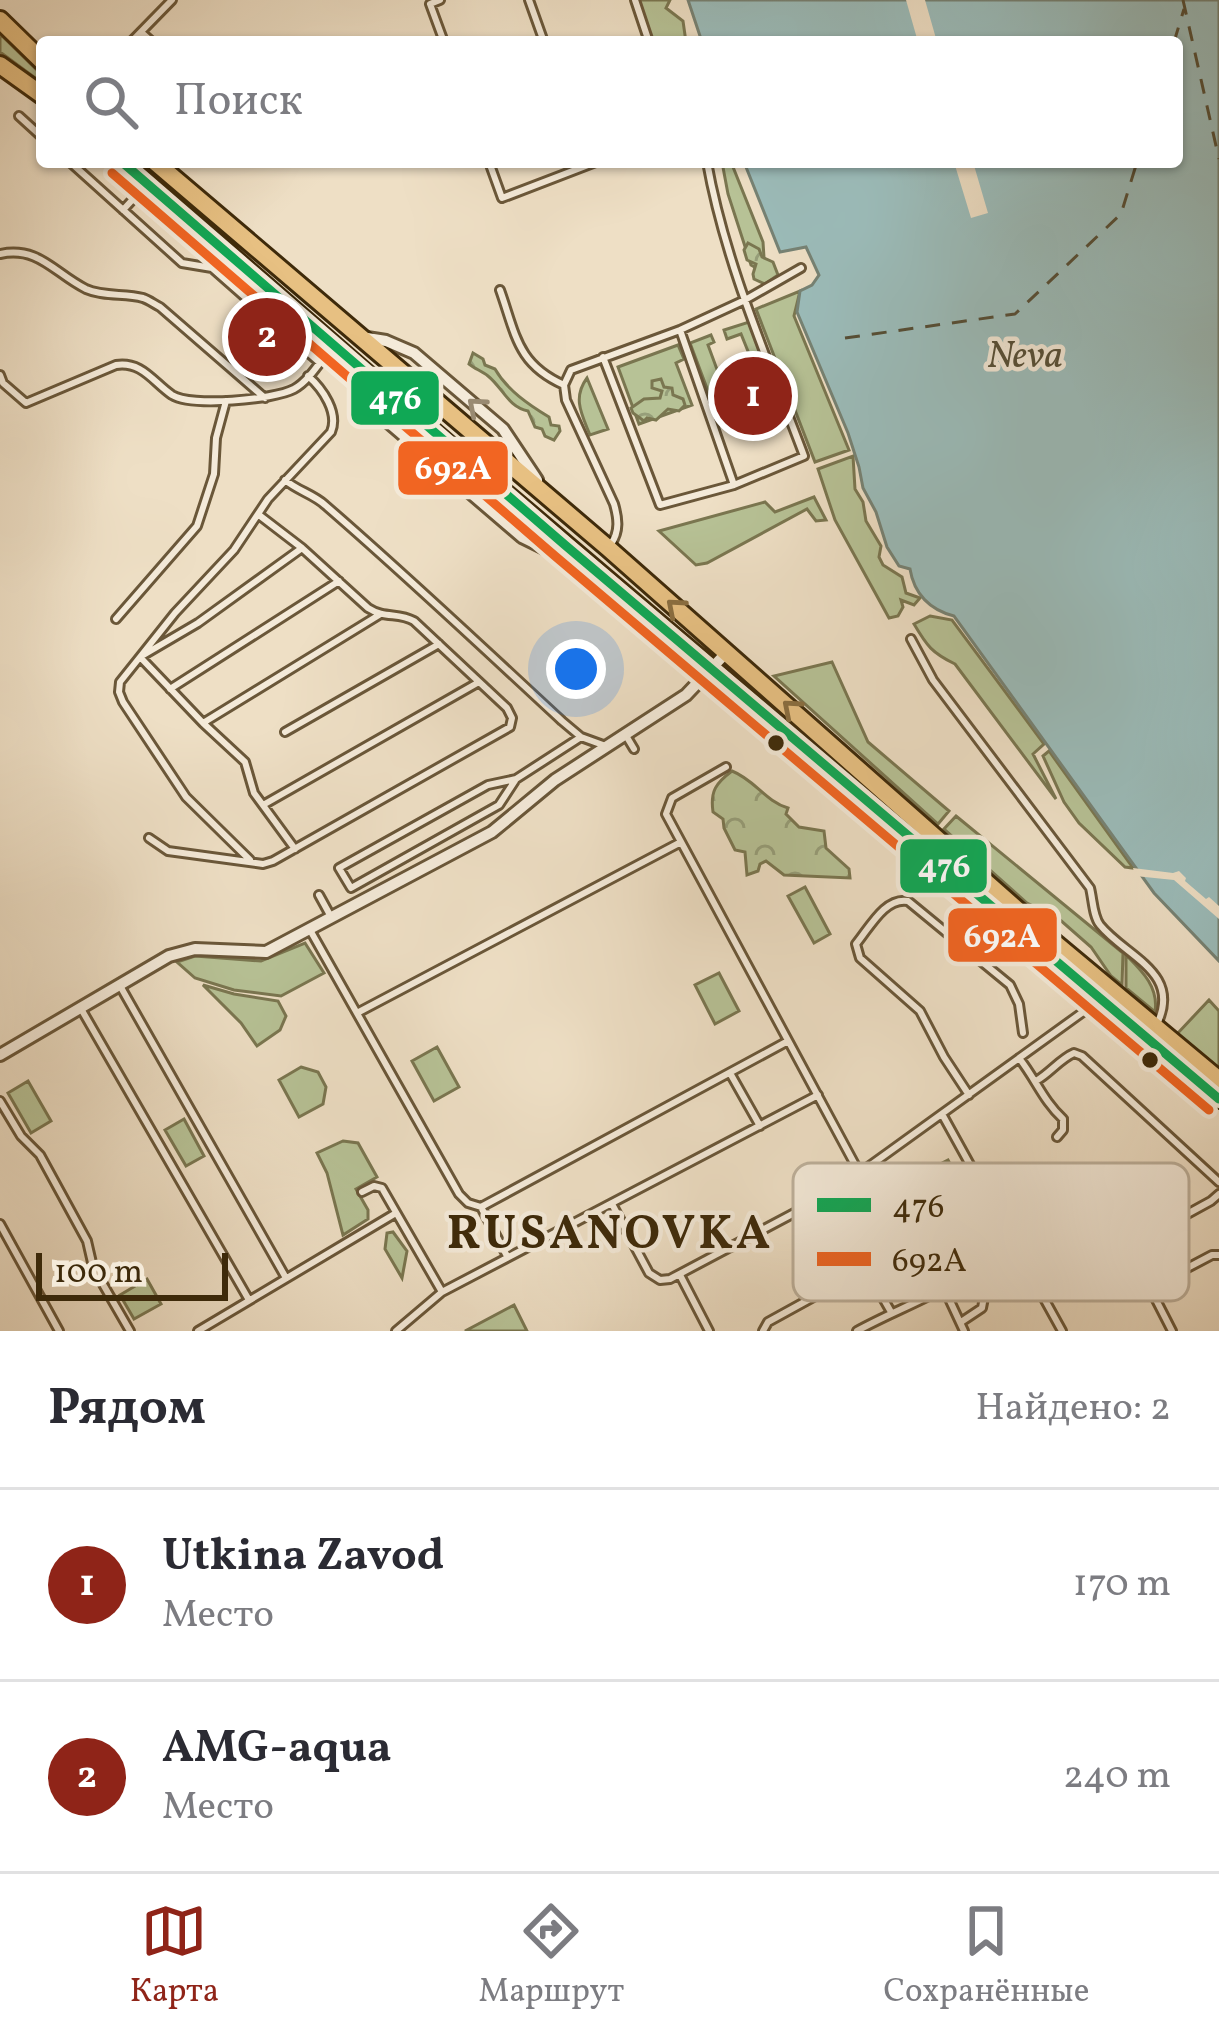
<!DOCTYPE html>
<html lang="ru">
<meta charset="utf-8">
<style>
body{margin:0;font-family:Vollkorn,serif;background:#f7f7f7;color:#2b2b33}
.scale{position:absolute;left:36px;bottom:30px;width:192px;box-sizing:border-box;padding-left:12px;border:6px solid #3e2a0a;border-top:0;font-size:33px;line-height:42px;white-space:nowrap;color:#3e2a0a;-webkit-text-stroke:9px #f4ead9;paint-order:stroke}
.you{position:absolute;left:576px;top:669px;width:42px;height:42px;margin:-30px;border:9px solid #fff;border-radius:50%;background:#1a73e8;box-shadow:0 0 0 18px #1a73e833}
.badge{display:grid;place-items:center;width:78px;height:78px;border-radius:50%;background:#8f2418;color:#fff;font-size:39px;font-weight:700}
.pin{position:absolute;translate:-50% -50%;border:6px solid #fff;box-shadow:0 3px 12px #0006}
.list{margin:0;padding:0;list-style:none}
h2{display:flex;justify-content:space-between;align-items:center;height:156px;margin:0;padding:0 48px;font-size:51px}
h2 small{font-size:39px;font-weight:400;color:#7c7c81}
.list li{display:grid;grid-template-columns:78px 1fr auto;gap:36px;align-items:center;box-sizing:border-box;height:192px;padding:0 48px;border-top:3px solid #e1e1e2}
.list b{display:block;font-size:45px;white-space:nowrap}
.list p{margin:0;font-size:39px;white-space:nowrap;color:#7c7c81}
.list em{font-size:39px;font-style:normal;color:#7c7c81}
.icon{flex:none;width:66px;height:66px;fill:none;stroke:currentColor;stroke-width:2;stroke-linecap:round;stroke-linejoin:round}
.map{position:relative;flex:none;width:1219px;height:1331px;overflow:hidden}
.search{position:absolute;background:#fff;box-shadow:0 3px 9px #0004;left:36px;right:36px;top:36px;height:132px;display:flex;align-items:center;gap:30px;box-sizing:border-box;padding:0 42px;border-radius:12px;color:#7c7c81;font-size:45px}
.sheet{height:540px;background:#fff}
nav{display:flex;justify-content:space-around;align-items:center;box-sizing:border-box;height:168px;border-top:3px solid #e1e1e2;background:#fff;font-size:33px;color:#7c7c81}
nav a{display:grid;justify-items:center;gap:6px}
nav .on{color:#8f2418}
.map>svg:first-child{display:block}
</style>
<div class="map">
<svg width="1219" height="1331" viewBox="0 0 1219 1331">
<defs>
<pattern id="forest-crowns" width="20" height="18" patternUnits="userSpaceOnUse" patternTransform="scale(3)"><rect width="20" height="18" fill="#b7c296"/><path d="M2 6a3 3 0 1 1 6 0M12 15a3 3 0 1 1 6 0" fill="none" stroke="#969e79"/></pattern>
</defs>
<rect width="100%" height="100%" fill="#eedfc5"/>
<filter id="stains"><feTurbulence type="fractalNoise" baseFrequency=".00167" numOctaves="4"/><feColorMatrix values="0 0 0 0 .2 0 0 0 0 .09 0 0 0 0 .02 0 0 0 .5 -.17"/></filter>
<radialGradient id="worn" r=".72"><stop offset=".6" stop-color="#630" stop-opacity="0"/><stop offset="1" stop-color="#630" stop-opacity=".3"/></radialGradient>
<path fill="#b7c296" stroke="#7a7650" stroke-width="3" d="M635,0H670L666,8L683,21L686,42H649Z
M0,34L42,75V83L0,52Z
M722,162H731L763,242L765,273L751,265L728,194Z
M800,291L794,316L849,450L815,462L756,309Z
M749,322L774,384L771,385L764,369L756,371L741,334L727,339L724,330Z
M711,335L714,342L708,345L732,410L717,415L690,343Z
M678,345L684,359L676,363L692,405L639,424L618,367Z
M587,378L608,429L590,435C582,415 572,398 587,378Z
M853,456L855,489L863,502L866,521L881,546L879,557L883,565L902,577L906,593L920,598L914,605L901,600L903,607L898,616L889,618L835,520L818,469Z
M814,497L826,520L816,521L807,509L707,563L696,565L659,531L765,502L775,512Z
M930,616L952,620L1044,744L1033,754L1056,799L955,664C932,653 927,646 914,624Z
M832,662L868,742L949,811L938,824L774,676Z
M1049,751L1133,868L1125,867L1079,823L1064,802L1043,756Z
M956,816L1123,953L1122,985L1111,976L1091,947L1058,918L1027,903L944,829Z
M805,887L830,934L814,943L788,896Z
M305,943L324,973L281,996L234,990L195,978L177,962L195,956L261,961Z
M1126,955C1142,971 1159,987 1155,1012L1126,988Z
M719,973L739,1011L715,1024L695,985Z
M203,985L234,994L278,1001L286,1016L280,1030L257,1046L241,1023Z
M1209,1000L1219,1011V1071L1176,1035Z
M437,1047L459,1087L434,1101L412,1061Z
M301,1067L318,1072L326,1087L323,1104L299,1117L279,1080Z
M28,1081L51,1121L31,1133L8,1093Z
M184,1119L204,1156L186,1166L165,1130Z
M343,1141L358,1143L377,1177L356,1189L368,1210V1219L343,1235L327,1173L317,1153Z
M948,1160L978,1217L955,1229L925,1172Z
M393,1232L407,1251L402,1278L385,1249L387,1233Z
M147,1279L161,1304L134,1319L120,1295Z
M514,1305L527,1331H465Z"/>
<path fill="url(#forest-crowns)" stroke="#7a7650" stroke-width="3" d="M748,243L759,249L762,257L773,262L778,275L765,284L754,279L753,274L756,264L747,260L744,250Z
M473,353L483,359L485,365L495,369C507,390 529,405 549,417L551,425L559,426L560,431L554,440L545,436L542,429L535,427L528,411C508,407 503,388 488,376C482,371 475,369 469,364Z
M661,379L664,387L672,388L673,395L683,399L685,405L679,411L668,409L656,420L647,418L644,421L633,413L631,408L644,399L660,398L662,391L652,388V381Z
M732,771C755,780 765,801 788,808L786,814L799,827L824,831L826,848L849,869L850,878L784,875L766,861L760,864L758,871L747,875L745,852L735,850L724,828L723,819L713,812C710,791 716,783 732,771Z"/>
<path fill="#9bbcba" stroke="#768274" stroke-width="3" d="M688,0H1219V961L1154,893L954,616C930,610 914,594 910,569L899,566L887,547L876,512L863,488L859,467L848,433L797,312L800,291L812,285L819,275L806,247L780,252L744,162H1177V42H702Z"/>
<path fill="#eedfc5" d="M906,0H925L937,42H918Z
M954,162H973L988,213L971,218Z
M1133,868L1173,873L1179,871L1186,878L1185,881L1206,899L1209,897L1219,906V919L1174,880L1135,876Z"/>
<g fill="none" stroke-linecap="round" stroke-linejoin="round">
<path stroke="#554e36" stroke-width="3" stroke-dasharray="15 12" stroke-linecap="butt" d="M1183,0L1219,159
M1174,42L1184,9
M845,338L1015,314L1121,214L1137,162"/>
<g stroke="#6a5739" stroke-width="12">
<path id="service" d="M440,0L430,4L444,42
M529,0L544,42
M635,0L649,42
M142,33L152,42
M131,42L172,0
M19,116L42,137
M70,162L182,263L212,268L319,362
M489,162L502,198L596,162
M123,210L145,186
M0,254C39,246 54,273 86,289C104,297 125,293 143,298C149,300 154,304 160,307L265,398
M500,290C516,335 517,364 564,385
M680,330L734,485
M603,357L660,505L734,485L804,456C768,360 725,263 707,162
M0,375L3,383L26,403L116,365C142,361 153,382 172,395C191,407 273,400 294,389C309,381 321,360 332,347
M285,480C298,491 313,494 325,505C406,575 483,648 562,721L581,737L603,745
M611,544C620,531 618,518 614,504L566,400L564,385L571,370L680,330L745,300L801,268
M116,619L197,526L214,474L216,438L226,401
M911,639L933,680L1090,888C1093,900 1093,916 1100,925C1126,957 1182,972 1157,1024
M170,689L339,581
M203,723L379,615
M285,732L439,644
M625,734L634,749
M726,767L672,798L666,814L860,1174
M516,779L488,785L339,868L351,888L499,805L516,779L581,737
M263,805L479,682
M149,838L168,851L263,864L273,861L510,727L512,718L507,708L414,621C398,612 385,619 368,608L302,548L259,515
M295,849L254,793L245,762L203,723L140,657L175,613L234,550L268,499L331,432C339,413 323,389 308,376
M250,860L186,797L123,702L119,692L120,682L140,657L198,623L302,548
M319,895L330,915
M310,930L459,1194L468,1203L481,1207L507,1256
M119,984L286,1278
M80,1007L249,1300
M357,1013L681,842
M1019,1058C1035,1078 1044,1102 1063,1119V1130L1057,1137
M730,1073L760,1126
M1036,1081C1050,1073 1060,1059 1074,1053L1082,1056L1219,1182
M969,1095L944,1057L920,1011L860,958L856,944C870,927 885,897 908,901L1010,985L1019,1004L1023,1033
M0,1101L21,1136L40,1155L87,1241L93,1267L130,1331
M942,1114L1062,1331
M874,1163L944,1288L964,1331
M362,1192L374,1186L382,1188L442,1292
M612,1204L649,1273L660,1280L670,1279L832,1193L1083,1012L1095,999
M481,1207L788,1041
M1156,1220L1163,1225L1169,1224L1211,1201L1219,1194
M0,1224L59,1331
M680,1275L709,1331
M1150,1288L1172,1331
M1138,1294L1212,1255H1219
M961,1322L982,1308C991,1269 974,1270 1015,1246
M198,1331L396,1213
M396,1331L442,1292L818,1095
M763,1331L768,1322L866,1268L891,1312
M857,1331C886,1315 915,1304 944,1288"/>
</g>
<g stroke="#6a5739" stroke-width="16">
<path id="minor" d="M367,338L386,341L414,353L503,429L537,480
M342,359L381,416L522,537L583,567
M0,1055L169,956L195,949L266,952L492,832L555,780L686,695L727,652"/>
</g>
<g stroke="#3e2a0a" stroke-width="22">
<path id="primary" d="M0,20L42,61
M0,65L42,95
M122,162C240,262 355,365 472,465C720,678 971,887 1219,1099
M155,162L608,548L1057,945L1219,1080"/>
</g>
<use href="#service" stroke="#f4ead9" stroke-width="6"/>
<use href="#minor" stroke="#f4ead9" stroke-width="10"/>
<use href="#primary" stroke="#e7c082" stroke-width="16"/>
<g stroke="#f4ead9" stroke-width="18">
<path id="bus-1" d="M122,162L565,545L1219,1099"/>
</g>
<g stroke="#f4ead9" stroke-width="18">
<path id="bus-2" d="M112,173L555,556L1209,1110"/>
</g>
<use href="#bus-1" stroke="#10a855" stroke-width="9"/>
<use href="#bus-2" stroke="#f26522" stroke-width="9"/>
</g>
<defs><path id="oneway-chevron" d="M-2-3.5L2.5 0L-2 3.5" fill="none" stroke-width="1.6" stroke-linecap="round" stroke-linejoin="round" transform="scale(3)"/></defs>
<use stroke="#998a72" href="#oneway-chevron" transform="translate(476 406) rotate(-139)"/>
<g stroke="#8a6e40">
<use href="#oneway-chevron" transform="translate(675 607) rotate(-139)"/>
<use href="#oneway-chevron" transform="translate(791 708) rotate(-139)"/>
</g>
<g fill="#3e2a0a" stroke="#f4ead9" stroke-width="4.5">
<circle cx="776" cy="743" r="10"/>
<circle cx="1150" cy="1060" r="10"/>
</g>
<g text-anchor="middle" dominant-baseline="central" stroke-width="9" stroke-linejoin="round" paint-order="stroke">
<g font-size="39" font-style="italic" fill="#554e36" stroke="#f4ead9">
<text x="1025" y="357">Neva</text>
</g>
<g font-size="48" font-weight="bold" letter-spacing="3" fill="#3e2a0a" stroke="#f4ead9">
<text x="610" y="1235">RUSANOVKA</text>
</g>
</g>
<rect x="793" y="1163" width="396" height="138" rx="18" fill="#f4ead9" stroke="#bdb09b" stroke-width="3"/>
<rect x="817" y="1198" width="54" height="14" fill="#10a855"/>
<rect x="817" y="1252" width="54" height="14" fill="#f26522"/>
<g font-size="33" fill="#3e2a0a">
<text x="892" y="1217">476</text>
<text x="892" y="1271">692А</text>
</g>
<g stroke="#f4ead9" stroke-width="4.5">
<rect x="349" y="369" width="92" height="58" rx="12" fill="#10a855"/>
<rect x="396" y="439" width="114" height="58" rx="12" fill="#f26522"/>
<rect x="898" y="837" width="91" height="58" rx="12" fill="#10a855"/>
<rect x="946" y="906" width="113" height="58" rx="12" fill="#f26522"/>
</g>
<g font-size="33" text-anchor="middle" font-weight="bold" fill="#fff">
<text x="395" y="409">476</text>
<text x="453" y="479">692А</text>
<text x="944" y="877">476</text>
<text x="1002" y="947">692А</text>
</g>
<rect width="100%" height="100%" filter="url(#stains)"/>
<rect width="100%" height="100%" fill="url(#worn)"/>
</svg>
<div class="scale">100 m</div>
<div class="you"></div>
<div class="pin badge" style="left:753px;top:396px">1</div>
<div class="pin badge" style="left:267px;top:337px">2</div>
<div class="search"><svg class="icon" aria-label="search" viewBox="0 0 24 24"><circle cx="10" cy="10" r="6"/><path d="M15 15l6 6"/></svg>Поиск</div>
</div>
<section class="sheet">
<h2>Рядом<small>Найдено: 2</small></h2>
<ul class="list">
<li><span class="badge">1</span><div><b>Utkina Zavod</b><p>Место</p></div><em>170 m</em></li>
<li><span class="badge">2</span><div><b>AMG-aqua</b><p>Место</p></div><em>240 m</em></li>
</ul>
</section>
<nav>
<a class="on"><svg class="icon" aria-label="map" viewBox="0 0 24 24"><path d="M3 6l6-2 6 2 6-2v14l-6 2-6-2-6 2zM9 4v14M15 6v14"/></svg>Карта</a>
<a><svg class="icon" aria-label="directions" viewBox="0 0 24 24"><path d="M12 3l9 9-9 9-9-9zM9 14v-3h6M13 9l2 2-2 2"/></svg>Маршрут</a>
<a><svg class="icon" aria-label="saved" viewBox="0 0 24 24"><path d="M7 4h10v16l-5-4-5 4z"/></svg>Сохранённые</a>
</nav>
